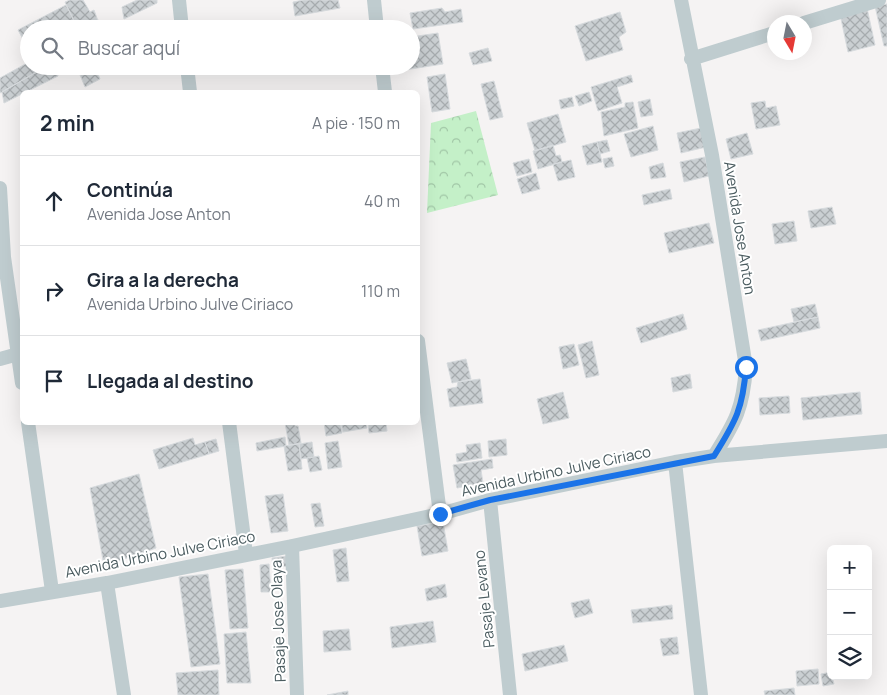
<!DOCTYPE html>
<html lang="es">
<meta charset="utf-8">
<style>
body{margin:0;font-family:Manrope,sans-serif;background:#f6f6f7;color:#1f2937}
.controls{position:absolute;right:15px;bottom:15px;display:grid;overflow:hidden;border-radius:8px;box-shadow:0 5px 20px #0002}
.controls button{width:45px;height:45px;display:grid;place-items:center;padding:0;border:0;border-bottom:1px solid #e0e1e3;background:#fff;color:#1f2937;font:25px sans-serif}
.compass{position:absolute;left:767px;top:15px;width:45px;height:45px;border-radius:50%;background:#fff;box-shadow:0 5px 20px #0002;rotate:170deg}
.stop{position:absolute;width:15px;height:15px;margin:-11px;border:4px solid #1a73e8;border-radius:50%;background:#fff}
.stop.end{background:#1a73e8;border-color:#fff;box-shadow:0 1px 5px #0008}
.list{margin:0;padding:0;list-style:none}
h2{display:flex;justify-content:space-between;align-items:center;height:65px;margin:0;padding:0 20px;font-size:21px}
h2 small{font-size:16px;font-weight:400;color:#747a83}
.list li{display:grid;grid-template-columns:32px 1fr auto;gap:15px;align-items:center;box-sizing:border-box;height:90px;padding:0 20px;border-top:1px solid #e0e1e3}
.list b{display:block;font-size:19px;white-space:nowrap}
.list p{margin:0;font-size:16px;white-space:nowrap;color:#747a83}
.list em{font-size:16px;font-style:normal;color:#747a83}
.icon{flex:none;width:28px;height:28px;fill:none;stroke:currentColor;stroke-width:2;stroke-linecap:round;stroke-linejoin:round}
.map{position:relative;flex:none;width:887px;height:695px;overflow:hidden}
.search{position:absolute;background:#fff;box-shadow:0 5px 20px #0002;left:20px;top:20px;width:400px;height:55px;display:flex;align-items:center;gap:12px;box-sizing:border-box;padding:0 18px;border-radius:28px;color:#747a83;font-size:19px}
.panel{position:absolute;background:#fff;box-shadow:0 5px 20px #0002;left:20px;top:90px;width:400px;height:335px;border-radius:8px}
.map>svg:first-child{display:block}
</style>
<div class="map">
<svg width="887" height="695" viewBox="0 0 887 695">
<defs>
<pattern id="park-crowns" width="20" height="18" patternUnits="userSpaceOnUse" patternTransform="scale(1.25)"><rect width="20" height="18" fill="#c4f0c8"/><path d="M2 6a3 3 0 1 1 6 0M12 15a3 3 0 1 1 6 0" fill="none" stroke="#a1c6a6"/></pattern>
<pattern id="building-cross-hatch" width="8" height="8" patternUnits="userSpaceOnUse" patternTransform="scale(1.25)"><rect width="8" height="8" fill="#cacfd2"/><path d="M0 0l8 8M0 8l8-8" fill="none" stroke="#a6abae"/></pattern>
</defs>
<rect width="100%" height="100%" fill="#f5f3f3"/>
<path fill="url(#park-crowns)" d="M476,111L498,195L427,213L431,123Z"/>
<path fill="url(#building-cross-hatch)" stroke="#d7dbde" d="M70,0H83L90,12L94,10L98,21L78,29L65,2Z
M137,0H157V3L124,19L122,7Z
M304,0H338L340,8L295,16L293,2Z
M887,4V46H884L875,6Z
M66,5L77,27L29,29V50L18,30Z
M442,8L445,12L461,9L463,22L413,29L410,13Z
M867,8L875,45L848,52L840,14Z
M620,12L626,32L619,37L623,50L586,61L575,26Z
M99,20L103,29H80Z
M438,33L443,64L398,71L397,66H411V37Z
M488,48L492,61L473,65L469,53Z
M29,62V66H47L0,93V78Z
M47,66H56L58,76L4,103L2,92Z
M85,66H95L100,79L85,87L78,70Z
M111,66H130L114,74Z
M445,74L450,109L432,112L427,77Z
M631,75L633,82L617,87L622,103L598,111L591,87Z
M494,81L503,117L490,120L481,84Z
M589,92L592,101L579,106L575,96Z
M572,97L574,106L561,109L559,100Z
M650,99L653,115L641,117L638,102Z
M765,101L766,108L776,106L780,125L756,129L751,103Z
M633,102L638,128L604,136L601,112L625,107V103Z
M558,114L566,142L535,151L527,123Z
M653,126L658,150L631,157L624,134Z
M701,128L706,147L681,153L677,133Z
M747,133L753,154L731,159L726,139Z
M607,140L610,151L600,154L597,142Z
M597,142L602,162L587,165L582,146Z
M553,145L556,156L560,155L562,162L538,169L533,151Z
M612,157L614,166L605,168L603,159Z
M705,157L709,176L684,182L680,162Z
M529,159L532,172L517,176L513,163Z
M571,160L575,177L558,181L553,164Z
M663,163L666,177L651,179L649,167Z
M536,173L540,189L522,194L517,179Z
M670,189L672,199L644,205L642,195Z
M832,207L836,224L811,228L808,211Z
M794,221L797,241L775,244L772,224Z
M709,223L714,243L669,253L664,233Z
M815,304L818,317L794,322L791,309Z
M683,314L687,329L641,343L636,328Z
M818,317L820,328L761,341L758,330Z
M592,341L599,375L586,378L578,345Z
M574,344L579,365L563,369L559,347Z
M466,359L471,379L452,383L447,363Z
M690,374L692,388L673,392L671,378Z
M480,379L483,403L450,407L447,389L457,387L458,382Z
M563,392L569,418L543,424L537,399Z
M860,392L862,414L803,420L801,398Z
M789,396L790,413L760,415L759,398Z
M295,422V426H298L301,443L289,445L285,423Z
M324,422H340L342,433L326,436Z
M341,422H366L367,428L343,432Z
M368,422H386L387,431L369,433Z
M285,437L286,446L257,451L256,443Z
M193,438L195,445L205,442L209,454L159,469L153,450Z
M216,439L219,451L209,454L205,442Z
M506,439L507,455L489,457L488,441Z
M338,441L342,467L328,469L325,443Z
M312,442L314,457L301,459L299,444Z
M480,443L482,458L457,462L456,454L467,452L466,445Z
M299,444L302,469L288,471L284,446Z
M319,456L322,470L310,472L307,458Z
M492,459L493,468L481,470L483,483L457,488L453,465Z
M139,474L156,548L104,566L90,488Z
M283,494L288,531L271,533L265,496Z
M320,503L324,526L315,527L311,504Z
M443,522L448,551L422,556L417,526Z
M346,548L349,581L337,582L333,550Z
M287,556L288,566L273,568L272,558Z
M269,564L271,592H261L260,565Z
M243,569L248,628L230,629L225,570Z
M208,574L220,664L191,667L179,577Z
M445,584L447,597L427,601L425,589Z
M589,599L593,613L575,618L571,603Z
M672,605L673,619L633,623L631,610Z
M433,621L436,642L392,648L390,627Z
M349,629L351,650L324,652L323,631Z
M246,632L251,683H227L224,634Z
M677,637L679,654L663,656L660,639Z
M564,645L568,661L525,671L522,654Z
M818,669L819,684L797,686L796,671Z
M218,670L219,695H178L176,673Z
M831,672L834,684L823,686L821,674Z
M794,688L795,695H765L764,691Z
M348,691V695H327Z"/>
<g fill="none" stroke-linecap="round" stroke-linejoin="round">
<path stroke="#bfcccf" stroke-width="14" d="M179,0L182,29
M374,0L377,29
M681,0L712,155L746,367C743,408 736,421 714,456
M804,23L879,0
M691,59L774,33
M187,66L190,92
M382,66L385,92
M0,188L4,257L22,383
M418,341L440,514
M0,359L18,354
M28,422L52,591
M229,422L246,554
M675,462L701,695
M490,500L510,695
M292,546L297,695
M107,583L124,695
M0,601L107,583L292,546L440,514L490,500L675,462L714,456L887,441"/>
</g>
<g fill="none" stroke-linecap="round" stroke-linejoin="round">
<path stroke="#1a73e8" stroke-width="6" d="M440,514L490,500L714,456C736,421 743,408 746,367"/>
</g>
<g text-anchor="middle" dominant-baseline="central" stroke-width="4" stroke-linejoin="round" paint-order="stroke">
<g font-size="15" fill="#4b5c60" stroke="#fff">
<text transform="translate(740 228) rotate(81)">Avenida Jose Anton</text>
<text transform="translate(556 471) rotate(-12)">Avenida Urbino Julve Ciriaco</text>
<text transform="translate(160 554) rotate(-11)">Avenida Urbino Julve Ciriaco</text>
<text transform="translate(484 599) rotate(-96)">Pasaje Levano</text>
<text transform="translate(278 621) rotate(-92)">Pasaje Jose Olaya</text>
</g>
</g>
</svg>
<div class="controls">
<button>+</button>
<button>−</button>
<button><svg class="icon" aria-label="layers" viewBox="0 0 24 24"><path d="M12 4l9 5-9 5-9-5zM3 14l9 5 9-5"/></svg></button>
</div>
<svg class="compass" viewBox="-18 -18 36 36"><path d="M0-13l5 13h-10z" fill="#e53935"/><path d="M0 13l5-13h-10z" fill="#747a83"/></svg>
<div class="stop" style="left:746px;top:367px"></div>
<div class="stop end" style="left:440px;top:514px"></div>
<div class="search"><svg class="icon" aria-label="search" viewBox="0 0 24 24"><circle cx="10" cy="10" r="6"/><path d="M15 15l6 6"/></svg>Buscar aquí</div>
<section class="panel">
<h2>2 min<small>A pie · 150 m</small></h2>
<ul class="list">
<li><svg class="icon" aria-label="ahead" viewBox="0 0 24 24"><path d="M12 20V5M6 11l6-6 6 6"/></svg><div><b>Continúa</b><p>Avenida Jose Anton</p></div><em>40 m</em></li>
<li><svg class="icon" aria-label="right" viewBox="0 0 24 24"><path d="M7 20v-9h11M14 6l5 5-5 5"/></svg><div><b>Gira a la derecha</b><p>Avenida Urbino Julve Ciriaco</p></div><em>110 m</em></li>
<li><svg class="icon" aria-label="arrive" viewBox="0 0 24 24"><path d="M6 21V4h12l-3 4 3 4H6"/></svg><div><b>Llegada al destino</b></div></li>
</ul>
</section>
</div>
